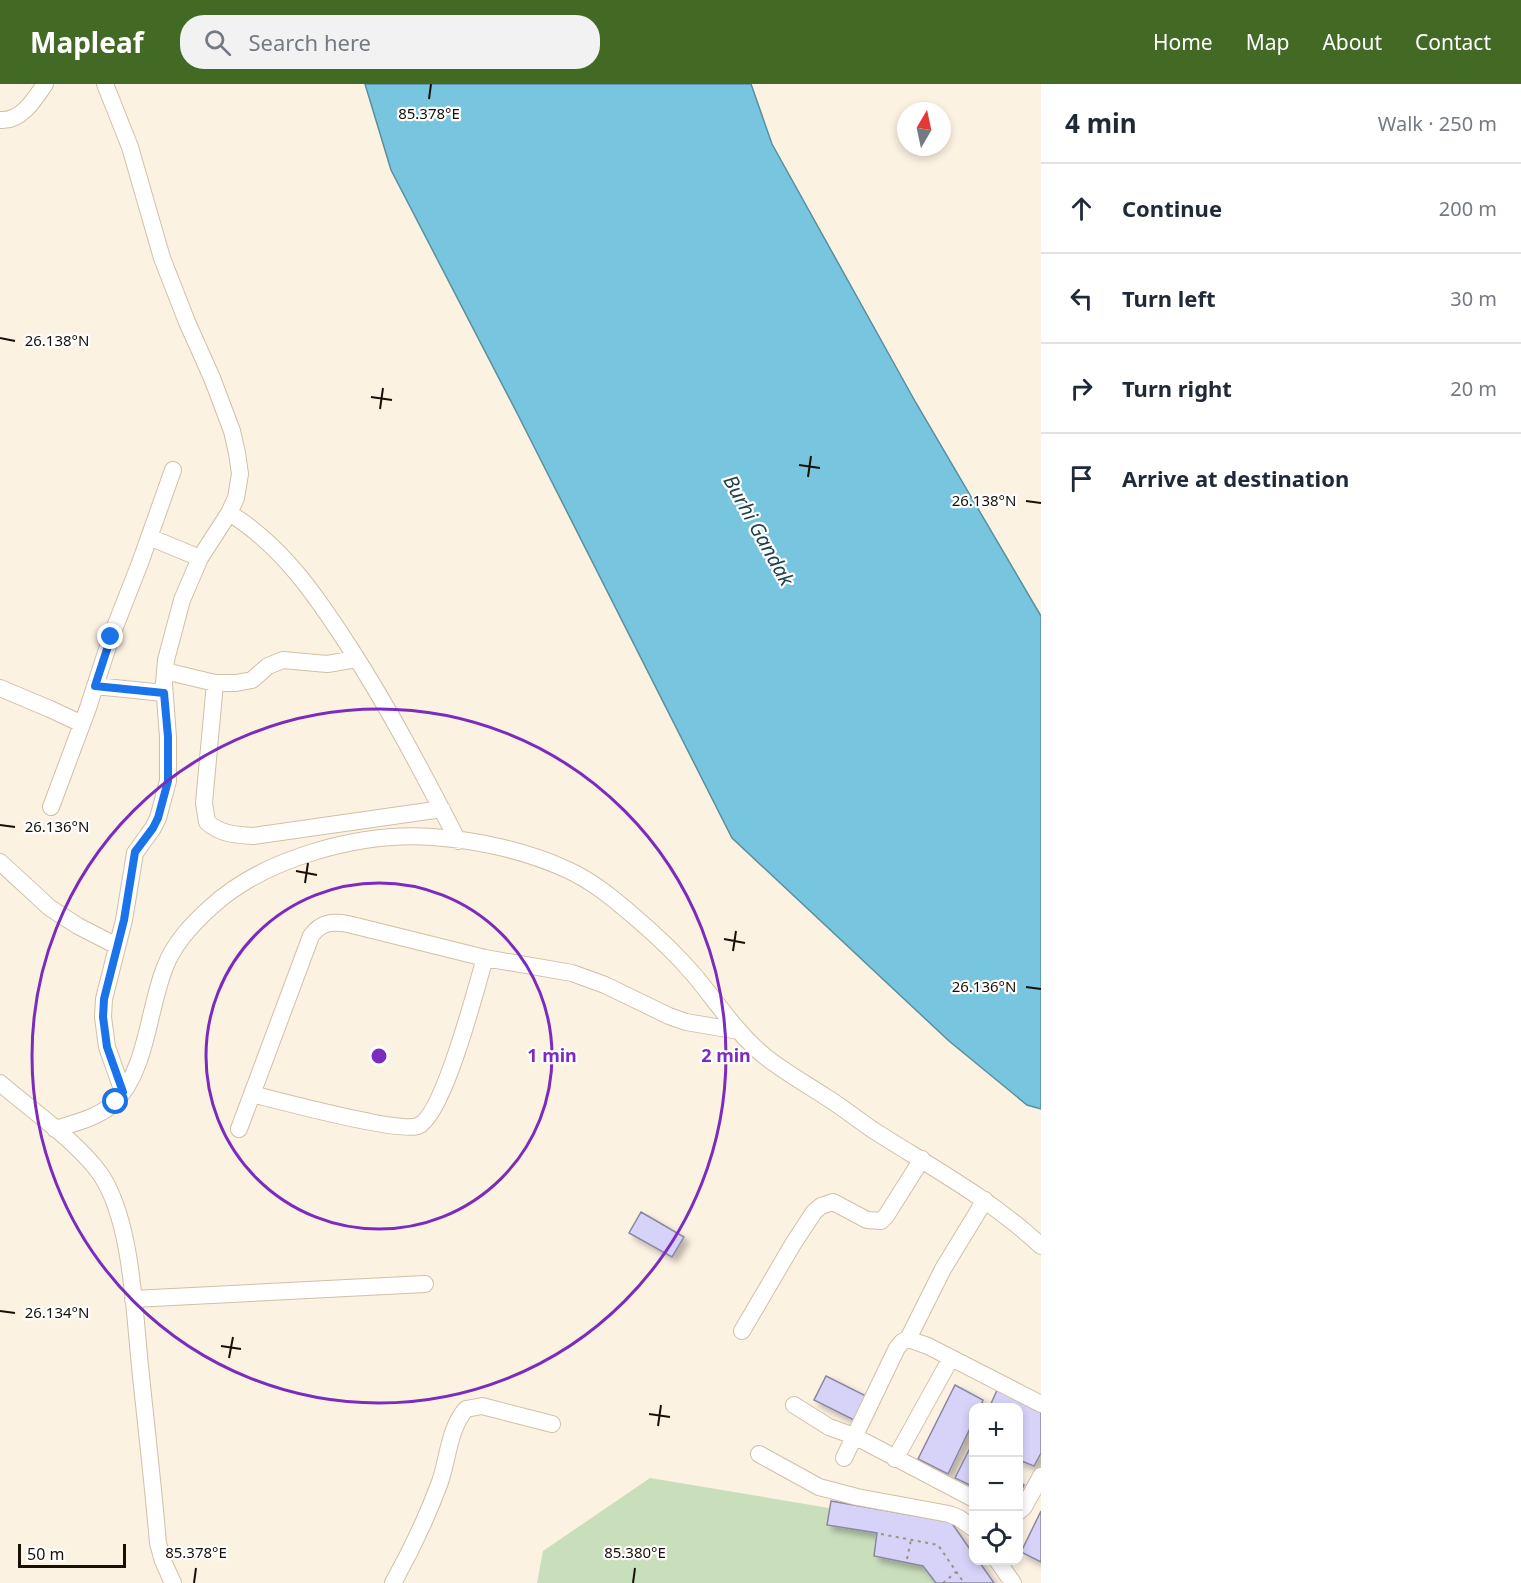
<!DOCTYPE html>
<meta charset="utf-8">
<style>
body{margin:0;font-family:"Noto Sans",sans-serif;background:#f2f2f3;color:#1f2937}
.controls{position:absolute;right:18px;bottom:18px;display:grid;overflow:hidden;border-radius:12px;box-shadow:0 3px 9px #0003}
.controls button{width:54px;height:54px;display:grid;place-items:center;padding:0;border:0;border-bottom:2px solid #e0e1e3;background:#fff;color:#1f2937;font:30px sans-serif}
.compass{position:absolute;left:897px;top:18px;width:54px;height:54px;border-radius:50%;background:#fff;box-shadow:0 3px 9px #0003;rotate:9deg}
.scale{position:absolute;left:18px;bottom:15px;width:108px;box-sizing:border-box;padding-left:6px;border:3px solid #161007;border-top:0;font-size:16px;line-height:21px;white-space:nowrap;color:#161007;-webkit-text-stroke:4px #fff;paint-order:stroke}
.stop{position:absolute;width:18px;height:18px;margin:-14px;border:4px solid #1a73e8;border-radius:50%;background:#fff}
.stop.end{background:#1a73e8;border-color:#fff;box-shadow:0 2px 6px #0008}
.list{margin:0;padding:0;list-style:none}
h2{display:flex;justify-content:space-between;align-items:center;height:78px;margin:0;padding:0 24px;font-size:26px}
h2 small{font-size:20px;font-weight:400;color:#747a83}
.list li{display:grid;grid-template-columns:39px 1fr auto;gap:18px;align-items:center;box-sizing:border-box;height:90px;padding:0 24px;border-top:2px solid #e0e1e3}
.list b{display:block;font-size:22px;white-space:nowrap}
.list em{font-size:20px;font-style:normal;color:#747a83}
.icon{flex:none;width:33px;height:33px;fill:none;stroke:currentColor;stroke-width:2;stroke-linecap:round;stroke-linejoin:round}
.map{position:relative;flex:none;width:1041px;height:1499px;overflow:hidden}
header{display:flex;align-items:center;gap:36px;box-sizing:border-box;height:84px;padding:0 30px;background:#426a25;color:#fff}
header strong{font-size:28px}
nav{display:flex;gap:33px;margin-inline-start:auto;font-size:21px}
.search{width:420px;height:54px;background:#f2f2f3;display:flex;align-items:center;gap:15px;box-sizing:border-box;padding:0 21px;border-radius:24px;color:#747a83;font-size:22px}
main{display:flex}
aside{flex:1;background:#fff}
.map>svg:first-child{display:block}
</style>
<header>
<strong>Mapleaf</strong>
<div class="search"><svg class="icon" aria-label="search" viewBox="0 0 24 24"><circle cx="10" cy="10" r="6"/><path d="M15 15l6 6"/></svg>Search here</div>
<nav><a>Home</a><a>Map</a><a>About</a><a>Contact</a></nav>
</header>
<main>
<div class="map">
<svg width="1041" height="1499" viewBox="0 0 1041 1499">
<defs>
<filter id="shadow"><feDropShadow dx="5" dy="5" stdDeviation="3" flood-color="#0004"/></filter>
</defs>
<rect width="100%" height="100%" fill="#fcf2e2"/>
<path fill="#c9dfbc" d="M650,1394L829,1424L831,1417L951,1438L974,1476L994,1499H537L543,1467Z"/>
<path fill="#77c5df" stroke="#5a8f9e" stroke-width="1.5" d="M365,0H751L772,60L916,319L1041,532V1025L1027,1021L949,957L732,754L518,331L391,86Z"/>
<path fill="#d7d2f8" stroke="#8a87a2" stroke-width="1.5" filter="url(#shadow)" d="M641,1128L684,1153L672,1173L629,1149Z
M826,1292L870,1314L858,1338L814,1316Z
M955,1301L983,1316L980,1324H974V1336L948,1390L918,1375Z
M998,1304L1041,1328V1369L1034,1382L1019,1376L1018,1378V1324H989Z
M974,1356V1403L955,1394Z
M1018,1396L1024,1401L1018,1414Z
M831,1417L951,1438L974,1471V1476H978L994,1499H936L923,1482L874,1472L877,1449L827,1441Z
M1041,1427V1478L1021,1468Z"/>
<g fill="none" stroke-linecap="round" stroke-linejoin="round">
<g stroke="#d0c0a6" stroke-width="18">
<path id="minor" d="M105,0L130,63L162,174L187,238L212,294L232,347L237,369L240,390L236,414L229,429L200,474L182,516L166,576L164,600L168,653V697L158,734L153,744L135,769L124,836L104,915L103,933L107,963L123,1008
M0,36C21,38 35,15 45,0
M229,429C282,461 317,513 350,564C390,626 424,691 458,757
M149,453L200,474
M165,587L215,599H236L252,596L268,582L283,576L327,580L357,575
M215,599L204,719L207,738C220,750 236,751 253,752L442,725
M95,602L164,609
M0,604L50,625L82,640
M51,723L88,624L111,553L140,479L173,386
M0,778L50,824L78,842L117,862
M0,999C30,1025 79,1059 101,1091C132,1138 134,1226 140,1282C146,1341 153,1400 158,1459L163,1477L173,1499
M252,1010C280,1017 399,1049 418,1042C444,1031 476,904 485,874
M55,1045C74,1039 97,1034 113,1020C147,988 148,925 165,883C174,859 192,840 211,823C264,774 360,748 432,753C477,756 527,767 568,786C594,798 615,816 636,834C657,852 677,871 695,892C718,920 738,951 767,974C785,988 806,1000 826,1013C842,1023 857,1035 873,1046C931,1083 991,1115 1041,1162
M239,1045L311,852C321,838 332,837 348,840L485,874L572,889L605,901L669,932L686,938L739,947
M133,1215L425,1200
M742,1247L793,1160L814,1128L821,1122L833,1118L867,1136L881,1137L886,1132L922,1075
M908,1255L943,1185L985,1116
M794,1321L829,1343L854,1352L974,1415
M759,1370L819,1403L857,1413L949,1430L959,1434L974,1445
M844,1374L897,1264L902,1258L908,1255L928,1262L1041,1320
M895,1375L951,1274
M1018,1428L1024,1423L1041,1392
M997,1476L1013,1499
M393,1499C411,1467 427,1433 440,1398C448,1375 449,1344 466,1325L482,1322L552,1340"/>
</g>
<path stroke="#9c9386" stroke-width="2" stroke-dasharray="3 4.5" stroke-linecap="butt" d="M881,1450L938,1461L964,1499
M907,1475L911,1456
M943,1499L956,1488"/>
<use href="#minor" stroke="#fff" stroke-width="16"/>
</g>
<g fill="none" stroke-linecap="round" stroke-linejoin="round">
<path stroke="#1a73e8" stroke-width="8" d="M111,553L95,602L164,609L168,653V697L158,734L153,744L135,768L124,836L104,915L103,933L107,963L123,1008L116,1018"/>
</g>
<path fill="none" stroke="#161007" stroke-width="2" d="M429,15L431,0M0,254L15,257M371,313L392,316M380,325L383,304M799,381L820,384M808,393L811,372M1026,417L1041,419M0,741L15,743M296,787L317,791M305,799L308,779M724,855L745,859M733,867L736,847M1026,903L1041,905M0,1227L15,1229M221,1262L241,1265M229,1274L233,1253M649,1330L670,1333M658,1342L661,1321M194,1499L196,1484M633,1499L635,1484"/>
<g fill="none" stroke="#7b2cbf" stroke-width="3">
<circle cx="379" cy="972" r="173"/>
<circle cx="379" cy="972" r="347"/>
</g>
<g text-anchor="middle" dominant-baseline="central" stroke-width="4.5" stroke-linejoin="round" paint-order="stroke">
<g font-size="20" font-style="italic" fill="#1d424d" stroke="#fff">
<text transform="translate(759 446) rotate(61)">Burhi Gandak</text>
</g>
</g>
<g font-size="15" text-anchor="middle" fill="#161007" stroke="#fff" stroke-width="4.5" stroke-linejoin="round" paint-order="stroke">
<text x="429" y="35">85.378°E</text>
<text x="57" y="262">26.138°N</text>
<text x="984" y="422">26.138°N</text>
<text x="57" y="748">26.136°N</text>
<text x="984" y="908">26.136°N</text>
<text x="57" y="1234">26.134°N</text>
<text x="196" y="1474">85.378°E</text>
<text x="635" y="1474">85.380°E</text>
</g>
<circle cx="379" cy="972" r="9" fill="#7b2cbf" stroke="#fff" stroke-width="3"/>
<g font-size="18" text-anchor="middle" font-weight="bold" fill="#7b2cbf" stroke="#fff" stroke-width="4.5" stroke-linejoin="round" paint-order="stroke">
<text x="552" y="978">1 min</text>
<text x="726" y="978">2 min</text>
</g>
</svg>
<div class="controls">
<button>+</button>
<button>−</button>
<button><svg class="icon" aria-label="locate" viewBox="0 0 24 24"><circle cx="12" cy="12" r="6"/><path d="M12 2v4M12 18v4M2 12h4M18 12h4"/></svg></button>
</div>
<svg class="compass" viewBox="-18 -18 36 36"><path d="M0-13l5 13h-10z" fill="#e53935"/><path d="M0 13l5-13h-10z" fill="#747a83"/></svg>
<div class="scale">50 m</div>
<div class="stop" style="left:116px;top:1018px"></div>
<div class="stop end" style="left:111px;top:553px"></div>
</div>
<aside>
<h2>4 min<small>Walk · 250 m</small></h2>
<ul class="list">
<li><svg class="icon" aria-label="ahead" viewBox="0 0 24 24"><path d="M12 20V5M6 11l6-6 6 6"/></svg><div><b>Continue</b></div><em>200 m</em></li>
<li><svg class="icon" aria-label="left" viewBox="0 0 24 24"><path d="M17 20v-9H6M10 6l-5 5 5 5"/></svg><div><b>Turn left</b></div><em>30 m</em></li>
<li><svg class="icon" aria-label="right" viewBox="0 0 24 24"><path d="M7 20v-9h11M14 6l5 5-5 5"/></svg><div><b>Turn right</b></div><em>20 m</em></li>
<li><svg class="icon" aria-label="arrive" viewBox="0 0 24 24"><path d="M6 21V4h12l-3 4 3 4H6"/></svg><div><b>Arrive at destination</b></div></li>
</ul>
</aside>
</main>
